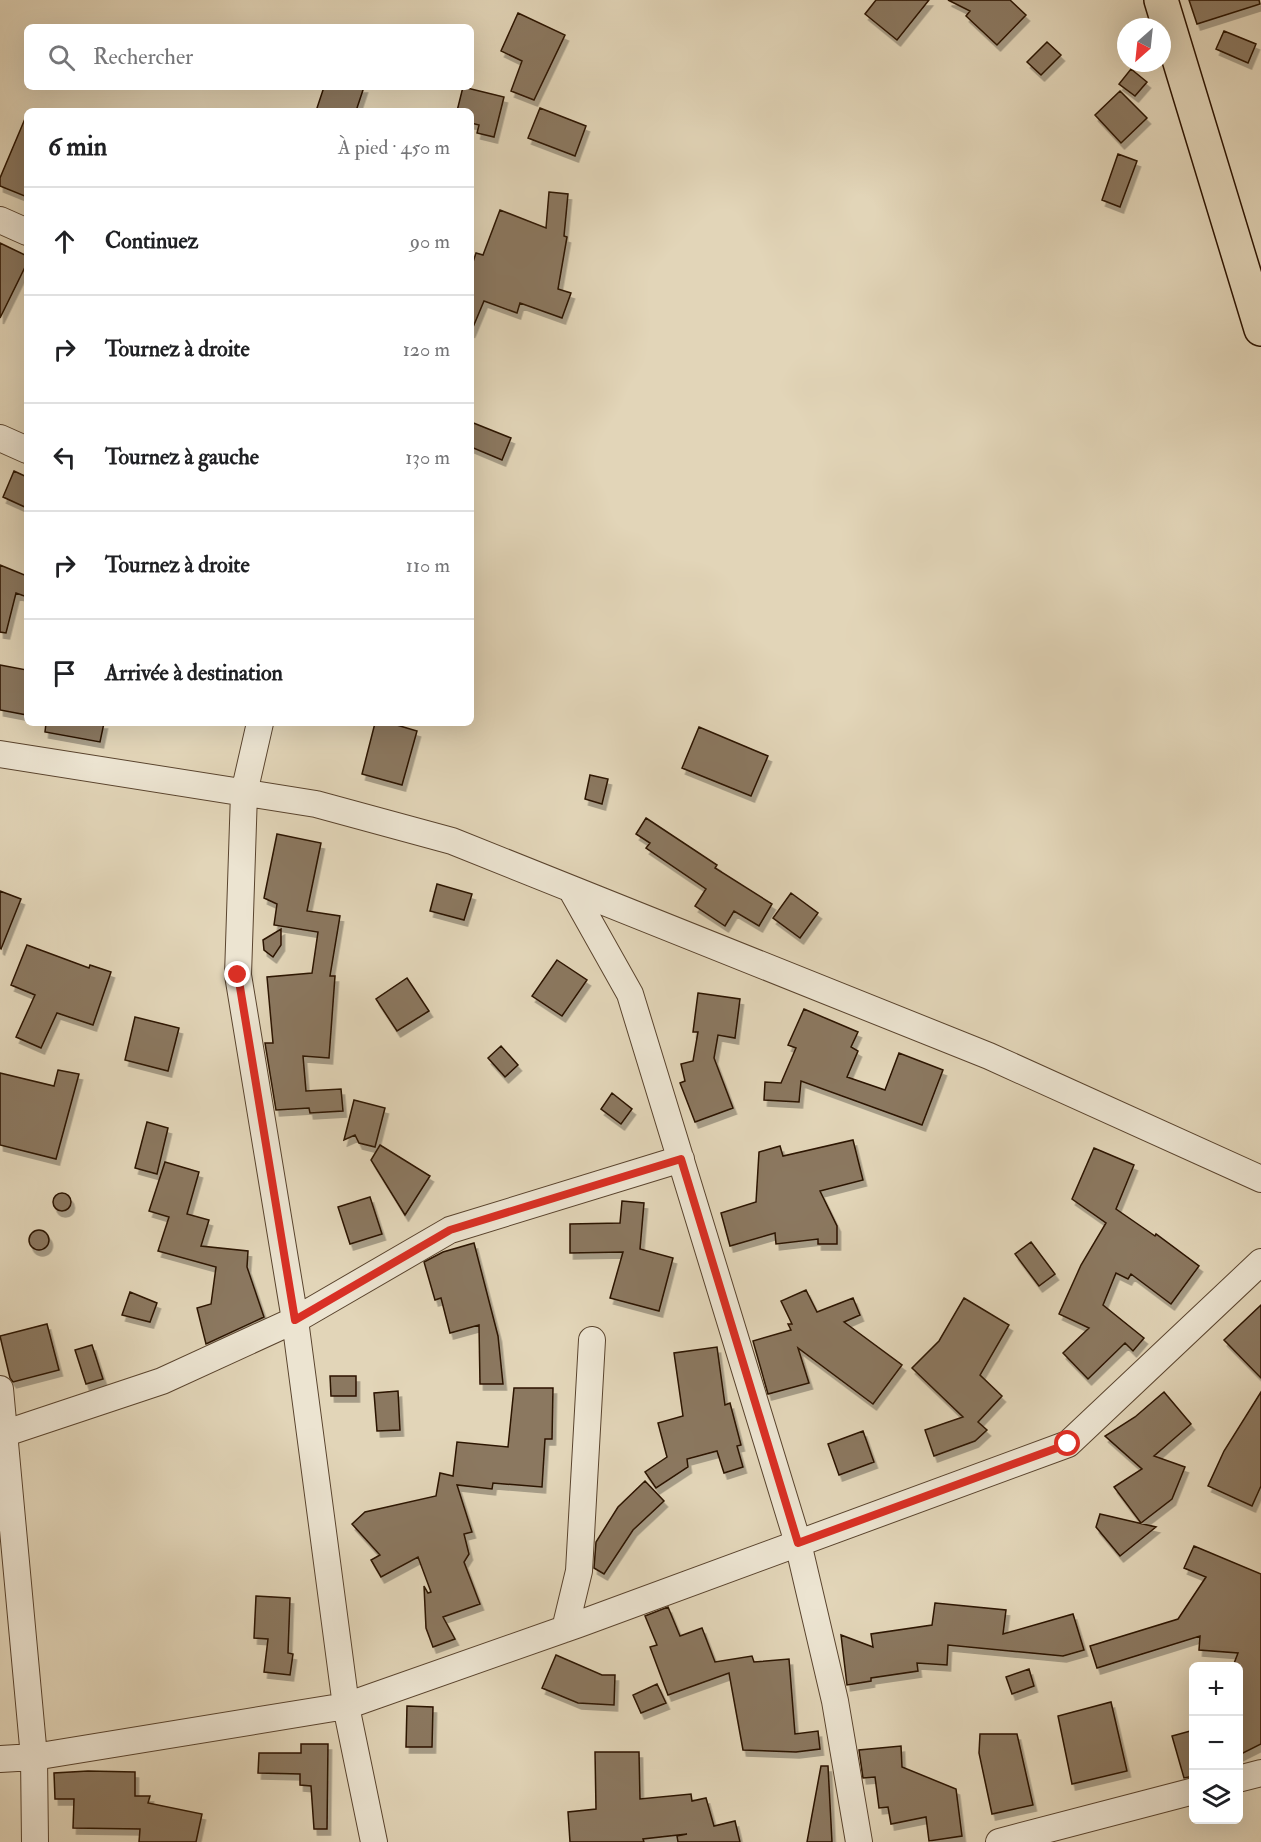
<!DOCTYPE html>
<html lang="fr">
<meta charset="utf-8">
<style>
body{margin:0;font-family:"IM FELL Double Pica",serif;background:#f2f2f2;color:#202124}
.controls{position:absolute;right:18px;bottom:18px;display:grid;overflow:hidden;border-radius:9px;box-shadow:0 6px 24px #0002}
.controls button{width:54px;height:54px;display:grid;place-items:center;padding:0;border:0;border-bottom:2px solid #e0e0e0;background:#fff;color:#202124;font:30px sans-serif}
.compass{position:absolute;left:1117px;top:18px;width:54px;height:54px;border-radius:50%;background:#fff;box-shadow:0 6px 24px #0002;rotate:207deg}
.stop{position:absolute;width:18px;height:18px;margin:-14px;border:4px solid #d93025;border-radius:50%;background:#fff}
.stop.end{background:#d93025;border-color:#fff;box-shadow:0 2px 6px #0008}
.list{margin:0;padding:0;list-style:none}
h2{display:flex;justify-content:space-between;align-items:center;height:78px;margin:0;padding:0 24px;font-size:26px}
h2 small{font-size:20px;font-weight:400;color:#757577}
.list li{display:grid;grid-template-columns:39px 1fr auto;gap:18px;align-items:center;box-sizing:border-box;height:108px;padding:0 24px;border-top:2px solid #e0e0e0}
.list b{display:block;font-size:22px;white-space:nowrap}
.list em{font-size:20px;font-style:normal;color:#757577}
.icon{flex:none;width:33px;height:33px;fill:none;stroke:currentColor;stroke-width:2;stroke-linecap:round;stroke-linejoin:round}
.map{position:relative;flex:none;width:1261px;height:1842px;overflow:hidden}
.search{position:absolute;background:#fff;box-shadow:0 6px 24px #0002;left:24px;top:24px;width:450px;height:66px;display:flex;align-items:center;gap:15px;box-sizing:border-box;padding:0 21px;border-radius:9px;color:#757577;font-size:22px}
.panel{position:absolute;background:#fff;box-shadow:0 6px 24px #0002;left:24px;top:108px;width:450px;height:618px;border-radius:9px}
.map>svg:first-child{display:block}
</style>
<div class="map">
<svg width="1261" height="1842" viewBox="0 0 1261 1842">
<defs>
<filter id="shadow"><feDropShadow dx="3.5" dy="6" stdDeviation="0" flood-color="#0004"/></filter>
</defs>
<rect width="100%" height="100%" fill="#e2d5b8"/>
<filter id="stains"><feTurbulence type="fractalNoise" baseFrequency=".00333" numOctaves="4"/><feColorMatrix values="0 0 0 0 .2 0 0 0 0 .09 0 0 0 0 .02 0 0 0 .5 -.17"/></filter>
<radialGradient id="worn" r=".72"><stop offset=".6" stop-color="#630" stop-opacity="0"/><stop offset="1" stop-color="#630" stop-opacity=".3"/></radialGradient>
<path fill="#8b7860" stroke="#2c1300" stroke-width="1.5" filter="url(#shadow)" d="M876,0H929L897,40L865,14Z
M948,0H1010L1026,15L997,45L966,16L970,11Z
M1189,0H1259L1260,4L1197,24Z
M518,13L565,35L534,100L511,91L522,61L501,51Z
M1224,31L1256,44L1248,63L1216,49Z
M1047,42L1061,55L1041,75L1027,62Z
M1131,69L1147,82L1135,96L1119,84Z
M324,87H364L356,111H316Z
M463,87L504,97L494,137L477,133L479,125L471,123V111H457Z
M1120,91L1147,118L1121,143L1095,115Z
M540,108L586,126L575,156L528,138Z
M27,114V197L0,186V178Z
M1118,154L1137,161L1120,207L1102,200Z
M549,192L568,194L564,236L567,237L558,289L571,293L562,318L520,303L517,313L484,301L471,332V268L476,253L483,255L500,210L546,228Z
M0,243L27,256V263L0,318Z
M471,422L511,438L502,460L471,447Z
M14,471L27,477V508L3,497Z
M0,565L27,576V597L16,593L6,633L0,632Z
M0,665L27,670V715L0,710Z
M46,723H104L100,742L45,732Z
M375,723H390L417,731L402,785L362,774Z
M699,727L768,756L751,796L682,768Z
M590,775L608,779L602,804L585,799Z
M646,818L717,865L715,868L772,904L759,926L734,911L725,926L695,906L706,889L646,848L650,843L636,834Z
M277,834L321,843L307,911L340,916L330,976H335L329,1058L303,1056L306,1091L341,1089L343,1111L310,1113L309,1108L276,1110L265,1043H273L267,977L312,973L318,932L274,925L277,904L264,898Z
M437,884L472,894L464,920L430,911Z
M0,891L21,899L1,949L0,948Z
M791,893L818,913L800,938L773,918Z
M281,929V945L273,957L264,950L263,940Z
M27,945L89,968L90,965L111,972L93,1025L57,1013L41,1048L16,1037L35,995L11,985Z
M557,960L587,980L562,1016L532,996Z
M407,978L429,1011L397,1031L376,999Z
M698,993L740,999L735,1038L718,1035L714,1058L733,1108L695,1122L680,1083L685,1081L681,1064L693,1061L698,1032H693Z
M804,1009L858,1032L851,1047L858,1051L847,1077L885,1090L899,1053L943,1070L922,1125L801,1081L799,1102L764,1100L765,1082L781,1083L796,1048L788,1045Z
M135,1017L179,1028L168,1071L125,1060Z
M501,1046L518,1065L505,1077L488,1058Z
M58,1070L79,1074L56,1159L0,1145V1073L54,1086Z
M612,1093L632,1109L621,1124L601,1109Z
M354,1100L385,1108L375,1147L359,1143L355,1135L344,1140Z
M147,1122L168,1128L157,1174L135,1168Z
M853,1140L863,1180L820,1191L837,1226V1244H818V1239L776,1244L775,1233L730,1246L721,1213L756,1202L759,1152L780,1146L783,1156Z
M380,1145L430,1176L405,1215L371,1160Z
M1094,1148L1134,1165L1116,1209L1155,1236L1156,1234L1199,1266L1171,1304L1131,1274L1128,1279L1116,1273L1103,1305L1144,1338L1133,1351L1125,1343L1088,1379L1063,1353L1089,1328L1059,1314L1081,1265L1106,1223L1072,1199Z
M165,1162L199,1172L187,1214L209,1220L201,1246L248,1251L247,1267L264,1317L206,1344L197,1308L211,1304L216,1267L158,1251L169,1217L149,1211Z
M53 1202a9 9 0 1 1 18 0a9 9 0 1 1-18 0Z
M370,1197L382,1234L350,1244L338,1207Z
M622,1201L644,1203L640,1249L673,1258L659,1311L610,1298L623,1252L570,1253V1224L620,1223Z
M29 1240a10 10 0 1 1 20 0a10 10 0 1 1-20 0Z
M1031,1242L1055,1274L1039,1286L1015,1254Z
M474,1243L498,1336L503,1384H480L479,1325L450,1333L441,1298L435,1300L424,1262L443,1252Z
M806,1290L817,1312L853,1298L860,1315L844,1322L902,1365L873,1404L798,1348L809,1383L768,1394L753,1341L791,1330L788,1324H792L781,1301Z
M130,1292L157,1303L150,1322L122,1315Z
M964,1298L1009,1325L980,1375L1002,1396L978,1422L987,1430L975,1441L934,1456L925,1430L963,1417L912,1368L939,1341Z
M1261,1305V1378L1224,1340Z
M47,1324L59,1370L13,1382L10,1378L0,1336Z
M92,1345L103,1379L86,1384L75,1350Z
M717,1347L725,1405L730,1403L741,1445L737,1446L743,1467L724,1473L717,1451L687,1459L688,1467L656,1488L645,1472L667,1457L658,1423L683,1416L674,1353Z
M330,1376H356V1396H331Z
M514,1388H553L552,1439H545L542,1487L493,1483L492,1489L457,1485L472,1532L464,1534L469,1554L464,1562L480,1604L443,1617L455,1639L433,1647L426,1628L424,1586L428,1593L431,1592L418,1557L381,1577L371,1560L380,1555L352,1524L365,1512L436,1496L440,1473L453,1476L457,1442L508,1447Z
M398,1391L400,1430L377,1431L374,1393Z
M1164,1392L1191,1424L1154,1456L1185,1467L1172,1499L1141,1523L1114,1487L1142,1469L1105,1436L1135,1417Z
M1261,1392V1486L1252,1506L1208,1486L1224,1451Z
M863,1431L874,1462L839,1475L828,1444Z
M645,1481L664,1501L633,1530L604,1574L594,1568L596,1542L618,1507Z
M1100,1514L1156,1527L1120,1556L1096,1527Z
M1194,1546L1261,1574V1744L1239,1755V1666H1233L1238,1653L1199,1650L1200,1636L1097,1668L1090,1646L1178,1619L1206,1577L1184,1568Z
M256,1596L290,1598L288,1653L293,1654L290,1675L264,1672L268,1639L254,1638Z
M935,1603L1006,1610L1003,1634L1073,1614L1084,1650L1063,1656L948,1645L947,1665L917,1663L918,1671L871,1678V1681L847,1685L841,1635L873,1647L871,1634L932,1625Z
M668,1607L680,1636L702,1628L715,1662L752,1656L754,1662L789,1659L795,1734L818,1731L820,1749L796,1752L743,1750L729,1673L668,1695L650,1647L657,1645L645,1616Z
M556,1655L602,1675H615L614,1705L578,1703L542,1688Z
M1029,1669L1034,1686L1012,1694L1006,1677Z
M657,1684L666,1703L641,1713L633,1695Z
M1111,1702L1127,1771L1072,1784L1058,1716Z
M407,1706L433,1707L432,1747H406Z
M1194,1730V1776L1184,1778L1172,1736Z
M980,1734H1017L1033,1805L992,1814L979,1753Z
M301,1744H328L327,1829H314L311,1786L300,1785V1774L258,1773L259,1753H301Z
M901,1746L902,1767L956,1789L962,1836L929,1841L926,1817L891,1824L888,1807L879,1808L875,1777L863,1778L859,1750Z
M595,1752H639L640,1799L691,1794L692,1801L706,1798L714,1826L735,1821L740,1842H678L677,1836L687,1834L643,1839L644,1842H570L568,1812L596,1809Z
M821,1766H828L832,1842H807Z
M88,1771L135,1772V1796H150L148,1803L202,1814L196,1842H139L140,1829L73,1828L74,1799H55L54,1773Z"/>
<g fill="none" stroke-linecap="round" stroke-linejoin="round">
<g stroke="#5a442e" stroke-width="28">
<path id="minor" d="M0,220L27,232
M0,438L27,450
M260,723L244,793L238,975L295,1320L346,1706L374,1842
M0,754L316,804L452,841L989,1056L1261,1179
M571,889L630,994L798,1543L835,1701L859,1842
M0,1389L34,1757L35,1842
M0,1429L6,1433L162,1381L295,1320L450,1230L681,1159
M565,1629L579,1571L592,1340
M0,1759L34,1757L346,1706L579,1624L1068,1444L1261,1262
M1238,1779L1261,1773
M999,1842L1194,1791"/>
</g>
<g stroke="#2c1300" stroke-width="36">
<path id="highway" d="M1161,0L1261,329"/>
</g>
<use href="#minor" stroke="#ece4d1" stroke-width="26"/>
<use href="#highway" stroke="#e2d5b8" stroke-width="33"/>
</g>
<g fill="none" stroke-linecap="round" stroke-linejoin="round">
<path stroke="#d93025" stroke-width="8" d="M238,975L295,1320L450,1230L681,1159L798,1543L1068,1444"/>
</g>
<rect width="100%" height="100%" filter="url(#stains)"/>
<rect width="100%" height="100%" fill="url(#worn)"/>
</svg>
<div class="controls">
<button>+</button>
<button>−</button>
<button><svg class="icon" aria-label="layers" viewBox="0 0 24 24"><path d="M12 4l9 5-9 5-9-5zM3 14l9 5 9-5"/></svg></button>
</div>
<svg class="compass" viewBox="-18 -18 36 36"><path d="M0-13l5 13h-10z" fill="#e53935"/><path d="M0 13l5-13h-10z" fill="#757577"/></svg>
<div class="stop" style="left:1068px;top:1444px"></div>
<div class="stop end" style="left:238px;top:975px"></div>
<div class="search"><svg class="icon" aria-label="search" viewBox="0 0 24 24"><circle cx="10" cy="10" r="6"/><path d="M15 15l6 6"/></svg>Rechercher</div>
<section class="panel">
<h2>6 min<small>À pied · 450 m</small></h2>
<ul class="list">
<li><svg class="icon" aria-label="ahead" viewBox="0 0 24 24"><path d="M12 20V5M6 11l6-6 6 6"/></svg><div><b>Continuez</b></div><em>90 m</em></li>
<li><svg class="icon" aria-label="right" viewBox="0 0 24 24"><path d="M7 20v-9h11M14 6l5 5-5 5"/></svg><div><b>Tournez à droite</b></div><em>120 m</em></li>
<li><svg class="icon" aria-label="left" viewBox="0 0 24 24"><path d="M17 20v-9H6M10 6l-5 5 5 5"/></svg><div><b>Tournez à gauche</b></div><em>130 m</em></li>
<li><svg class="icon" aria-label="right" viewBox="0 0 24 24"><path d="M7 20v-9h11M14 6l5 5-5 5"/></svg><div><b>Tournez à droite</b></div><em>110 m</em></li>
<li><svg class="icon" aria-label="arrive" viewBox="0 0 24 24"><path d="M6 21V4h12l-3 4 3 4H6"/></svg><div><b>Arrivée à destination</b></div></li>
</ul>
</section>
</div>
